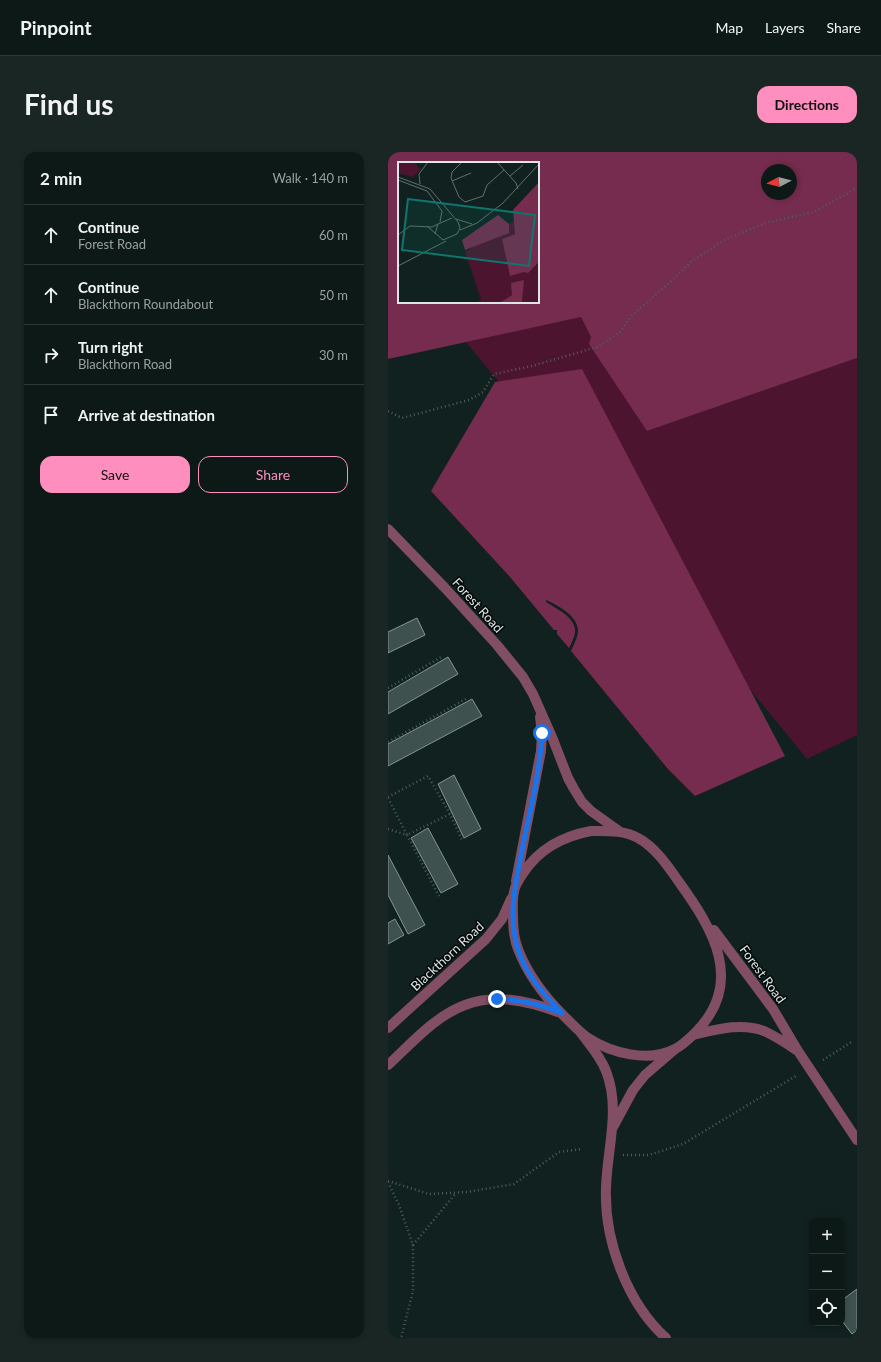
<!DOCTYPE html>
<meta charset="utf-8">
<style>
body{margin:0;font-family:Lato,sans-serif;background:#1a2624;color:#f1f3f6}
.controls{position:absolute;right:12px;bottom:12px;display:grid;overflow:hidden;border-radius:8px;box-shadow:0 2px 6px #0003}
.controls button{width:36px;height:36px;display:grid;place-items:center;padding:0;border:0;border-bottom:1px solid #2c3836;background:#0c1917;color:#f1f3f6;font:20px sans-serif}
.compass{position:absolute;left:373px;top:12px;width:36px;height:36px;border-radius:50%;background:#0c1917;box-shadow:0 2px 6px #0003;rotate:263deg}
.stop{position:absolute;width:12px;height:12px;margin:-9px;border:3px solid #1a73e8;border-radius:50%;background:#fff}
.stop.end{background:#1a73e8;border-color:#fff;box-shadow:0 1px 4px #0008}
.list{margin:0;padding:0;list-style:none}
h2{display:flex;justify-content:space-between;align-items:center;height:52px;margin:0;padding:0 16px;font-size:17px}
h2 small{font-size:13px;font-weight:400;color:#9aa0a1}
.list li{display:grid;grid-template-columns:26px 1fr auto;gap:12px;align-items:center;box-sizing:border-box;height:60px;padding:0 16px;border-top:1px solid #2c3836}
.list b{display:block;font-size:15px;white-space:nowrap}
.list p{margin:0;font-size:13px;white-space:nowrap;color:#9aa0a1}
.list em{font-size:13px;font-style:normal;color:#9aa0a1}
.actions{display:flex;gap:8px;padding:12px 16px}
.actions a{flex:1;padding:9px 0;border:1px solid #fe8ebd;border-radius:12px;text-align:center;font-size:14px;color:#fe8ebd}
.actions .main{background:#fe8ebd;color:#111}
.icon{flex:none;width:22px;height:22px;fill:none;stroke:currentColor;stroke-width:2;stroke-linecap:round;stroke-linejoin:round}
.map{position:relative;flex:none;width:469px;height:1186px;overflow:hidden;border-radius:12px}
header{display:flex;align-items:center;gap:24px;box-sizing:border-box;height:56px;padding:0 20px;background:#0c1917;border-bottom:1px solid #2c3836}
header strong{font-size:19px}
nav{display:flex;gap:22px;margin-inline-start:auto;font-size:14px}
.intro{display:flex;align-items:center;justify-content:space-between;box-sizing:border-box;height:96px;padding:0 24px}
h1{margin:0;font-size:28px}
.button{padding:10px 18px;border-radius:12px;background:#fe8ebd;color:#111;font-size:14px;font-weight:700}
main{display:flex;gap:24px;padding:0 24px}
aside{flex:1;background:#0c1917;border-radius:12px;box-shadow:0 2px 6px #0003}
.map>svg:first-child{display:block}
</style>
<header>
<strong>Pinpoint</strong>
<nav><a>Map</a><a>Layers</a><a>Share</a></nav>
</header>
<div class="intro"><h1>Find us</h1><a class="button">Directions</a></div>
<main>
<aside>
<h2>2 min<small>Walk · 140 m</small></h2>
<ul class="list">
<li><svg class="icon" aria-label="ahead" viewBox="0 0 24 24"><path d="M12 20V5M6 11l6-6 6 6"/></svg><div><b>Continue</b><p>Forest Road</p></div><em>60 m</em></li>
<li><svg class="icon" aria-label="ahead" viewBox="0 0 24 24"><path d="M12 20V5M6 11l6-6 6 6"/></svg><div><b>Continue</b><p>Blackthorn Roundabout</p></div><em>50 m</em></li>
<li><svg class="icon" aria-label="right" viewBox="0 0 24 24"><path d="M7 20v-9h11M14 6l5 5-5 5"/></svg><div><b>Turn right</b><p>Blackthorn Road</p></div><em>30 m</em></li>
<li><svg class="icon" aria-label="arrive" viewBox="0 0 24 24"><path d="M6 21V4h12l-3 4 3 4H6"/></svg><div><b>Arrive at destination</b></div></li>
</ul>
<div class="actions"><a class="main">Save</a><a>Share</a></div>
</aside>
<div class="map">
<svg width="469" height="1186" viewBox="0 0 469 1186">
<rect width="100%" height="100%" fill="#10211f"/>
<path fill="#4d142f" d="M193,165L203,185L259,279L469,206V583L419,607L78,190Z"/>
<path fill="#762c4e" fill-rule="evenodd" d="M0,0H469V206L259,279L201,192L203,185L193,165L0,207ZM11,11H150V150H11ZM379,18H403V42H379Z
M194,217L397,604L307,644L280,617L183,499C186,492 190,485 190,478C189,463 169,453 158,448V450C169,457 189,466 187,481C186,486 183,492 181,496L169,482V478H166L122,425L43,339L107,230Z"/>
<path fill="#3f514f" stroke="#819593" d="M29,466L37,483L0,501V480Z
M60,505L70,522L0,562V540Z
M84,547L94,564L0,614V592Z
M66,623L93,677L76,686L50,632Z
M40,676L70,732L53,741L23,686Z
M0,703L37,773L20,782L0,743Z
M7,767L16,783L0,792V771Z
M469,1137V1178L464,1182L454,1169V1148Z"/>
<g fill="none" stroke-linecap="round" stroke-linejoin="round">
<path stroke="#4f5e5d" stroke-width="2.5" stroke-dasharray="1 3" stroke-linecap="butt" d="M0,259L14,266L81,248L95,240L106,222L144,214L209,195L232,180L243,164L279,133L303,110L338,87L381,70L426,60L469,36
M0,536L55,504
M0,590L78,547
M0,645L40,624L62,662L75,690
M0,646L19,683L62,662
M0,677L19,683L51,744
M435,908L465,889
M235,1003H261L295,992L408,924
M0,1029L41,1042L79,1040L126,1032L171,1000L194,997
M0,1030L11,1053L25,1093V1139L13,1186
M25,1093L68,1041"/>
<path stroke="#824e63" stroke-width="10" d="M193,881C202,893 213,905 218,919C233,957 219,997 218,1036C216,1088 239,1151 278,1186
M225,975L245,938L257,923L286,898"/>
<path stroke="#824e63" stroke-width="10" d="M0,377L57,436L109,493L135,525L145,542L164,585L180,626L186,637L194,650L203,659L231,679
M203,679C218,679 236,678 250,686C267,695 280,714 291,730C325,777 357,830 308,880C301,887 295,893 287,897C261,911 223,901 200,886C191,880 183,871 175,863C156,844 140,823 130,797C126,787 125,775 125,764C125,756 124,748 126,740C127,732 132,726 136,720C152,696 176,684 203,679Z
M128,729L153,599L154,581L152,565
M326,778L385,857L410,899L469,988
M0,876L98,787L114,767L123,747
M305,883C327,878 353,870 376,879C387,884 398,891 408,898
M0,913C23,892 47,864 77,853C107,841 141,849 170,860"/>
</g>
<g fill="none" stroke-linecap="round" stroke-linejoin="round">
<path stroke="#1a73e8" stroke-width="5" d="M109,847C135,848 150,852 174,861C155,842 136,820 129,794C120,761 128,730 134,698C142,659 152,621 154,581"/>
</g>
<g text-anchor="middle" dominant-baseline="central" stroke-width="3" stroke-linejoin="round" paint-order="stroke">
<g font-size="13" fill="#dbe6e5" stroke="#040908">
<text transform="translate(90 453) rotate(48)">Forest Road</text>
<text transform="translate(59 804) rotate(-43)">Blackthorn Road</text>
<text transform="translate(375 822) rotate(54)">Forest Road</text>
</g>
</g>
<g transform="translate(10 10)">
<rect width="141" height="141" fill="#10211f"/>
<path d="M0,0H20L18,3L23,7L15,15L0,11ZM116,59L117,72L104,77L112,113L135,107L141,100V141H124L126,118L114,133L101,141H79L83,137L67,90Z" fill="#4d142f"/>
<path d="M141,20V100L130,111L126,110L112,114L104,77L117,72L115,48ZM100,53L111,62V71L67,88L64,78ZM126,118L124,141H101L114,133L113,121Z" fill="#762c4e"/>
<path fill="none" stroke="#61706e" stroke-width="1" d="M64,0L54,10L53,16L61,35L67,40L85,34L89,23L106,8M99,0L118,21L120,27M112,14L125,3M0,15L32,27L60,60L62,66L59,72L45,78L29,64M0,18L29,29L44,49L42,60M54,19L73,11M22,22L21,12L30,0M58,57L74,62M62,68L79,61L105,41L141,2M37,72L40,62L54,56M0,73L12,64L34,65L40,62M0,104L48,79"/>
<path fill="#0f766e" fill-opacity="0.15" stroke="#0f766e" stroke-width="2" d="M10,37L137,53L131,104L4,88Z"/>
<rect width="141" height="141" fill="none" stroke="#dbe6e5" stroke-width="2"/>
</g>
</svg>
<div class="controls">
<button>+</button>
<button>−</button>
<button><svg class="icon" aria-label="locate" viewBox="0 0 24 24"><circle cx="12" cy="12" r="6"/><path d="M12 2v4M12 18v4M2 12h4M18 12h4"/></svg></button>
</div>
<svg class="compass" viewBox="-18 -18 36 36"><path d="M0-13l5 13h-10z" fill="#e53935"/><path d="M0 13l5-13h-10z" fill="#9aa0a1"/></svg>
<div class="stop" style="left:154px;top:581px"></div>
<div class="stop end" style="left:109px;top:847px"></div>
</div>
</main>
